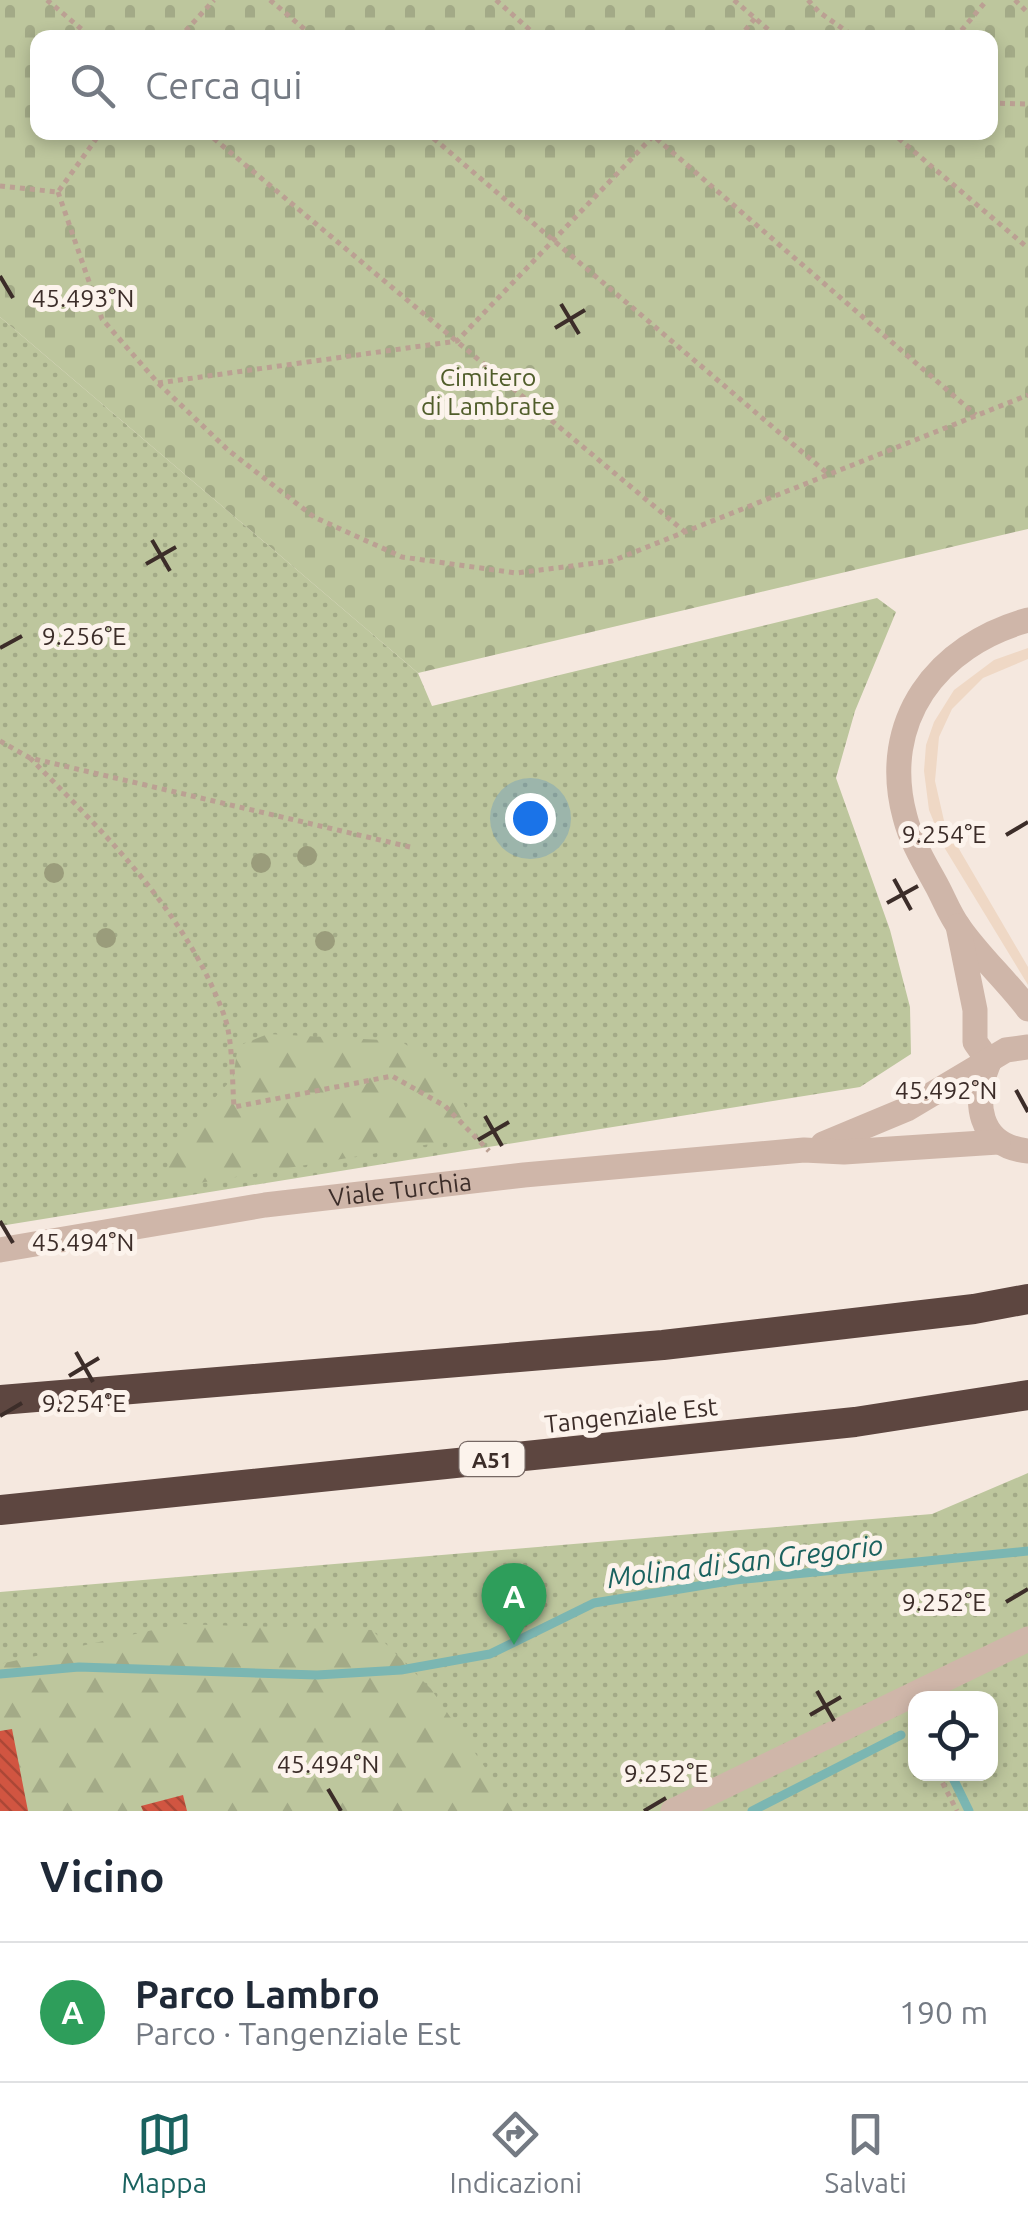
<!DOCTYPE html>
<html lang="it">
<meta charset="utf-8">
<style>
body{margin:0;font-family:Ubuntu,sans-serif;background:#f2f2f3;color:#1f2937}
.controls{position:absolute;right:30px;bottom:30px;display:grid;overflow:hidden;border-radius:20px;box-shadow:0 5px 15px #0003}
.controls button{width:90px;height:90px;display:grid;place-items:center;padding:0;border:0;border-bottom:2px solid #e0e1e3;background:#fff;color:#1f2937;font:50px sans-serif}
.you{position:absolute;left:530px;top:818px;width:35px;height:35px;margin:-25px;border:8px solid #fff;border-radius:50%;background:#1a73e8;box-shadow:0 0 0 15px #1a73e833}
.badge{display:grid;place-items:center;width:65px;height:65px;border-radius:50%;background:#1a625f;color:#fff;font-size:32px;font-weight:700}
.pin{position:absolute;translate:-50% -82px;filter:drop-shadow(0 2px 5px #0008)}
.pin::after{content:'';position:absolute;top:52px;width:35px;height:30px;background:inherit;clip-path:polygon(0 0,100% 0,50% 100%)}
.list{margin:0;padding:0;list-style:none}
h2{display:flex;justify-content:space-between;align-items:center;height:130px;margin:0;padding:0 40px;font-size:42px}
h2 small{font-size:32px;font-weight:400;color:#747a83}
.list li{display:grid;grid-template-columns:65px 1fr auto;gap:30px;align-items:center;box-sizing:border-box;height:140px;padding:0 40px;border-top:2px solid #e0e1e3}
.list b{display:block;font-size:38px;white-space:nowrap}
.list p{margin:0;font-size:32px;white-space:nowrap;color:#747a83}
.list em{font-size:32px;font-style:normal;color:#747a83}
.icon{flex:none;width:55px;height:55px;fill:none;stroke:currentColor;stroke-width:2;stroke-linecap:round;stroke-linejoin:round}
.map{position:relative;flex:none;width:1028px;height:1811px;overflow:hidden}
.search{position:absolute;background:#fff;box-shadow:0 5px 15px #0003;left:30px;right:30px;top:30px;height:110px;display:flex;align-items:center;gap:25px;box-sizing:border-box;padding:0 35px;border-radius:20px;color:#747a83;font-size:38px}
.sheet{height:270px;background:#fff}
nav{display:flex;justify-content:space-around;align-items:center;box-sizing:border-box;height:140px;border-top:2px solid #e0e1e3;background:#fff;font-size:28px;color:#747a83}
nav a{display:grid;justify-items:center;gap:5px}
nav .on{color:#1a625f}
.map>svg:first-child{display:block}
</style>
<div class="map">
<svg width="1028" height="1811" viewBox="0 0 1028 1811">
<defs>
<pattern id="grass-dots" width="8" height="8" patternUnits="userSpaceOnUse" patternTransform="scale(2.5)"><rect width="8" height="8" fill="#bdc69d"/><path d="M2 2h.1M6 6h.1" fill="none" stroke="#a3aa87" stroke-width="1.8" stroke-linecap="round"/></pattern>
<pattern id="forest-firs" width="22" height="20" patternUnits="userSpaceOnUse" patternTransform="scale(2.5)"><rect width="22" height="20" fill="#bdc69d"/><path d="M5 1l3.5 6h-7zM16 11l3.5 6h-7z" fill="#a3aa87"/></pattern>
<pattern id="cemetery-stones" width="16" height="16" patternUnits="userSpaceOnUse" patternTransform="scale(2.5)"><rect width="16" height="16" fill="#bdc69d"/><path d="M2 7V4a2 2 0 0 1 4 0v3zM10 15v-3a2 2 0 0 1 4 0v3z" fill="#a3aa87"/></pattern>
<pattern id="building-back-hatch" width="6" height="6" patternUnits="userSpaceOnUse" patternTransform="scale(2.5)"><rect width="6" height="6" fill="#d15541"/><path d="M-1 5l2 2M0 0l6 6M5-1l2 2" fill="none" stroke="#ab4736"/></pattern>
</defs>
<rect width="100%" height="100%" fill="#f5e8df"/>
<path fill="url(#grass-dots)" fill-rule="evenodd" d="M0,317L418,673L432,706L877,598L896,612L855,711L836,778L890,930L910,1007L911,1054L860,1087L0,1226Z
M1028,1473V1811H0V1592L932,1514ZM916,1698H990V1774H916Z"/>
<path fill="url(#forest-firs)" d="M268,1034L401,1041L453,1079L478,1136L193,1184L168,1182V1148L233,1078L238,1046Z
M180,1624L372,1630L431,1689L515,1811H0V1664Z"/>
<path fill="url(#cemetery-stones)" fill-rule="evenodd" d="M0,0H1028V529L418,673L0,317ZM38,38H990V132H38Z"/>
<path fill="#efd8c5" d="M1028,648V659L983,678L952,709L939,737L935,781L945,825L1028,967V985L944,847L929,810L924,771L926,745L934,722L954,690L994,660Z"/>
<g fill="none" stroke-linecap="round" stroke-linejoin="round">
<path stroke="#7bb6b2" stroke-width="9" d="M0,1674L79,1667L317,1675L401,1670L490,1654L594,1603L735,1580L1028,1551
M951,1774L969,1811
M752,1811L901,1735"/>
</g>
<path fill="url(#building-back-hatch)" d="M12,1729L28,1811H0V1731Z
M183,1795L187,1811H143L141,1806Z"/>
<g fill="none" stroke-linecap="round" stroke-linejoin="round">
<path stroke="#bba093" stroke-width="5" stroke-dasharray="5 5" stroke-linecap="butt" d="M47,0L92,38
M270,0L315,38
M496,0L539,38
M734,0L778,38
M808,0L819,12L856,38
M1015,0L1028,13
M179,38L214,0
M739,38L755,18
M955,38L987,0
M990,103L1028,104
M206,132L685,532
M426,132L828,474
M649,132L976,415
M891,132L1028,248
M0,186L58,192L101,132
M58,192L102,319L158,383L228,450L314,517L402,557L516,573L612,561L1028,395
M158,383L457,341L657,132
M0,741L30,758
M410,847L30,758C105,834 186,912 224,1015C233,1039 232,1080 234,1107L392,1076L445,1106L489,1151
M938,1774L957,1811"/>
<g stroke="#cfb6a9" stroke-width="25">
<path d="M1028,620C937,645 879,721 905,817C911,841 925,864 937,886C944,899 950,915 959,927C979,956 1007,981 1028,1009"/>
<path d="M958,926L975,1010V1042L989,1062"/>
<path d="M989,1062C973,1101 977,1146 1028,1151"/>
<path d="M823,1144L907,1109L1006,1050L1028,1047"/>
<path id="s1" d="M0,1250L265,1205L524,1175L804,1150L844,1152L998,1142"/>
<path d="M673,1811L1028,1639"/>
</g>
<path stroke="#5d4640" stroke-width="30" d="M0,1400L663,1345L974,1309L1028,1299
M0,1510L855,1422L1028,1395"/>
</g>
<g fill="#9a9c7b">
<circle cx="307" cy="856" r="10"/>
<circle cx="261" cy="863" r="10"/>
<circle cx="54" cy="873" r="10"/>
<circle cx="106" cy="938" r="10"/>
<circle cx="325" cy="941" r="10"/>
</g>
<path fill="none" stroke="#3c2d29" stroke-width="4" d="M0,276L13,298M561,304L579,334M555,328L585,310M152,540L170,571M146,564L176,547M0,648L22,636M1006,835L1028,822M894,879L911,910M887,903L918,886M1016,1090L1028,1112M485,1116L502,1146M478,1140L509,1122M0,1221L13,1243M76,1352L93,1382M69,1376L99,1358M0,1416L22,1403M1006,1602L1028,1589M817,1691L834,1721M810,1715L841,1697M328,1789L341,1811M644,1811L666,1798"/>
<g text-anchor="middle" dominant-baseline="central" stroke-width="10" stroke-linejoin="round" paint-order="stroke">
<rect fill="#fcf3ec" stroke="#766864" stroke-width="2.5" x="459.5" y="1442" width="65" height="34" rx="8"/>
<g font-size="22" font-weight="bold" fill="#3c2d29">
<text x="492" y="1459">A51</text>
</g>
<g font-size="25" fill="#505d2a" stroke="#fcf3ec">
<text x="488" y="377">Cimitero<tspan x="488" dy="29">di Lambrate</tspan></text>
</g>
<g font-size="25" fill="#3c2d29" stroke="#fcf3ec">
<text stroke="none"><textPath href="#s1" startOffset="405">Viale Turchia</textPath></text>
<text transform="translate(631 1415) rotate(-6)">Tangenziale Est</text>
</g>
<g font-size="28" font-style="italic" fill="#1a625f" stroke="#fcf3ec">
<text transform="translate(745 1561) rotate(-7)">Molina di San Gregorio</text>
</g>
</g>
<g font-size="25" text-anchor="middle" fill="#3c2d29" stroke="#fcf3ec" stroke-width="10" stroke-linejoin="round" paint-order="stroke">
<text x="83" y="307">45.493°N</text>
<text x="84" y="645">9.256°E</text>
<text x="944" y="843">9.254°E</text>
<text x="946" y="1099">45.492°N</text>
<text x="83" y="1251">45.494°N</text>
<text x="84" y="1412">9.254°E</text>
<text x="944" y="1611">9.252°E</text>
<text x="328" y="1773">45.494°N</text>
<text x="666" y="1782">9.252°E</text>
</g>
</svg>
<div class="controls">
<button><svg class="icon" aria-label="locate" viewBox="0 0 24 24"><circle cx="12" cy="12" r="6"/><path d="M12 2v4M12 18v4M2 12h4M18 12h4"/></svg></button>
</div>
<div class="you"></div>
<div class="pin badge" style="left:514px;top:1645px;background:#2e9e5b">A</div>
<div class="search"><svg class="icon" aria-label="search" viewBox="0 0 24 24"><circle cx="10" cy="10" r="6"/><path d="M15 15l6 6"/></svg>Cerca qui</div>
</div>
<section class="sheet">
<h2>Vicino<small></small></h2>
<ul class="list">
<li><span class="badge" style="background:#2e9e5b">A</span><div><b>Parco Lambro</b><p>Parco · Tangenziale Est</p></div><em>190 m</em></li>
</ul>
</section>
<nav>
<a class="on"><svg class="icon" aria-label="map" viewBox="0 0 24 24"><path d="M3 6l6-2 6 2 6-2v14l-6 2-6-2-6 2zM9 4v14M15 6v14"/></svg>Mappa</a>
<a><svg class="icon" aria-label="directions" viewBox="0 0 24 24"><path d="M12 3l9 9-9 9-9-9zM9 14v-3h6M13 9l2 2-2 2"/></svg>Indicazioni</a>
<a><svg class="icon" aria-label="saved" viewBox="0 0 24 24"><path d="M7 4h10v16l-5-4-5 4z"/></svg>Salvati</a>
</nav>
